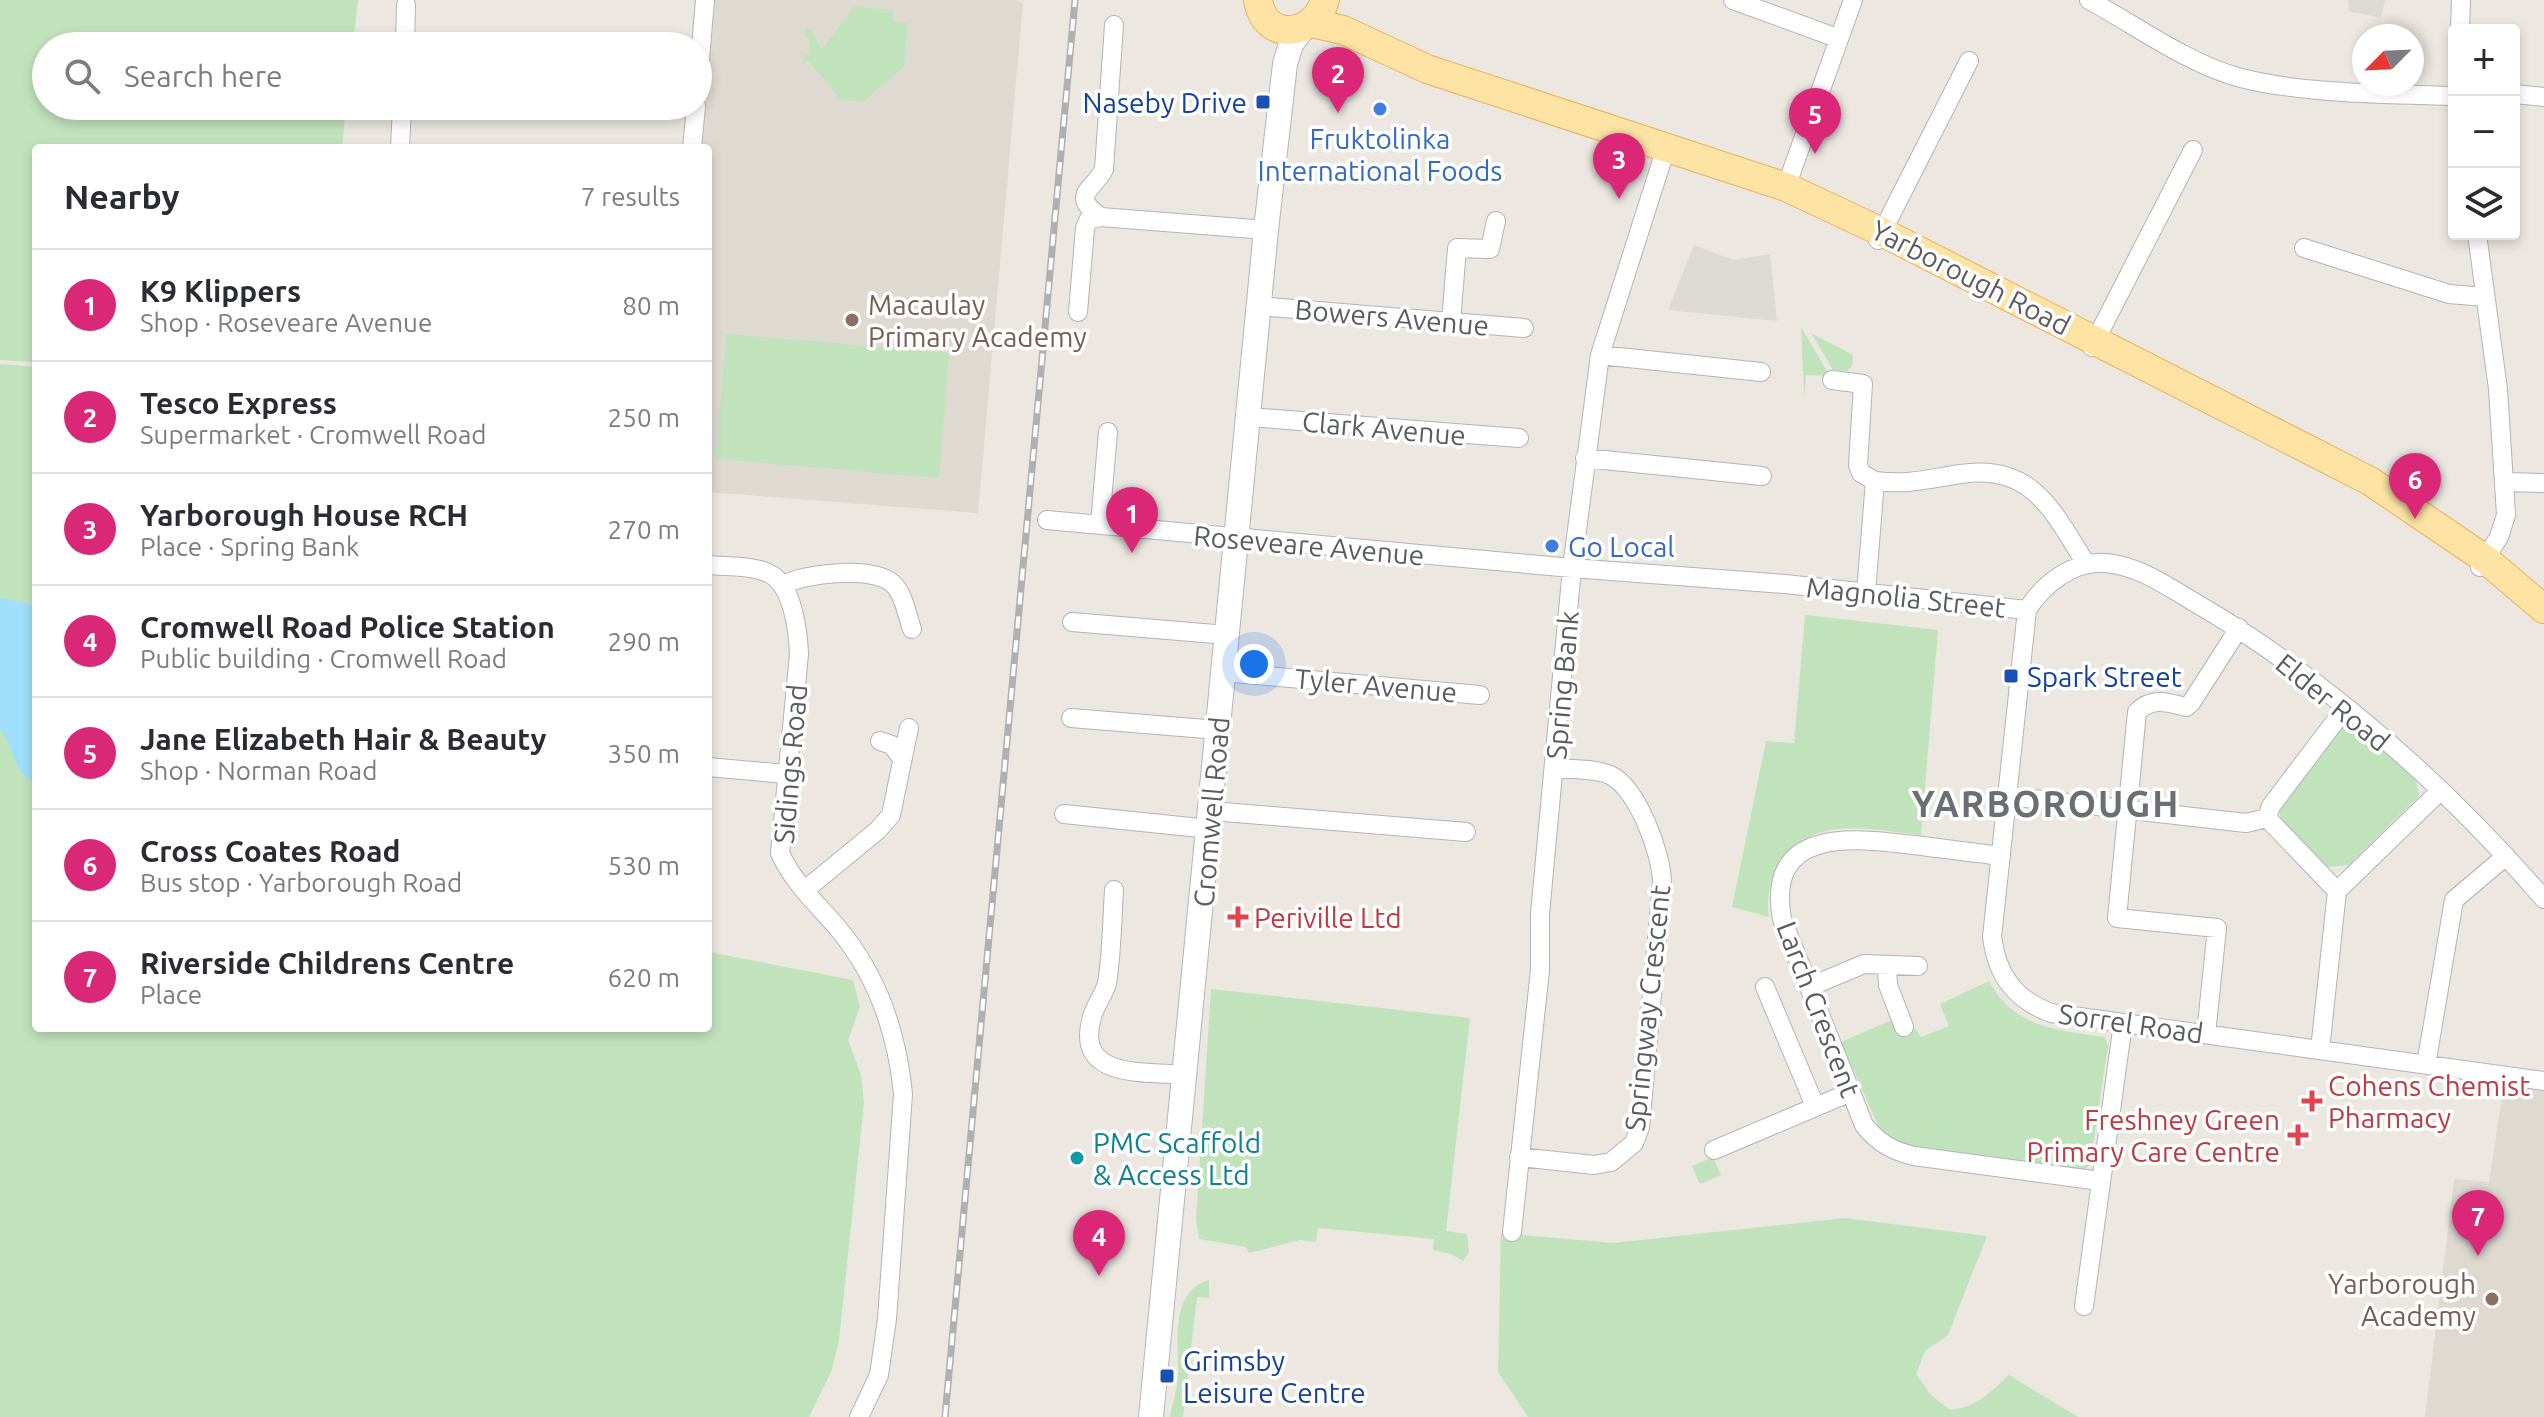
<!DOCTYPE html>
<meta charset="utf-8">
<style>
body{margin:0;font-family:Ubuntu,sans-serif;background:#f7f7f7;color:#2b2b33}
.controls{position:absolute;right:24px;top:24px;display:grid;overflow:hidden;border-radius:8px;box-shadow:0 4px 12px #0003}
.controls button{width:72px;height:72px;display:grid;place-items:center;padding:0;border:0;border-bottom:2px solid #e1e1e2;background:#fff;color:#2b2b33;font:40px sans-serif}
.compass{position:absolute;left:2352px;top:24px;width:72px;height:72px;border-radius:50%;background:#fff;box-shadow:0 4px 12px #0003;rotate:246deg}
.you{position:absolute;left:1254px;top:664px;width:28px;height:28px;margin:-20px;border:6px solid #fff;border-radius:50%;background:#1a73e8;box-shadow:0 0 0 12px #1a73e833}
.badge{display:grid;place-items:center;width:52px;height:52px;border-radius:50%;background:#db2777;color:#fff;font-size:26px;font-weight:700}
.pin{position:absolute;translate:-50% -66px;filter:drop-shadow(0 2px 4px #0008)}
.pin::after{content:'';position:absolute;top:42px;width:28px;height:24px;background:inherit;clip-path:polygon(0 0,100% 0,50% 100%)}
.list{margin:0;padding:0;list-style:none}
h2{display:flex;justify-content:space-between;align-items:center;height:104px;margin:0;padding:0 32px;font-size:34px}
h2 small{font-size:26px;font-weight:400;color:#7c7c81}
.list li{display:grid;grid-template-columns:52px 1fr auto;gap:24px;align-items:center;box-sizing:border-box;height:112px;padding:0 32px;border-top:2px solid #e1e1e2}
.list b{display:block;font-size:30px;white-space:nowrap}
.list p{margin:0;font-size:26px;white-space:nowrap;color:#7c7c81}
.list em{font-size:26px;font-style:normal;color:#7c7c81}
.icon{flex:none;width:44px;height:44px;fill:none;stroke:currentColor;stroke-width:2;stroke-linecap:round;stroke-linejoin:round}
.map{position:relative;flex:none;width:2544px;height:1417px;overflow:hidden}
.search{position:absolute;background:#fff;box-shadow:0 4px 12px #0003;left:32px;top:32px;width:680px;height:88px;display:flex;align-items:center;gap:20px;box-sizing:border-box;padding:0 28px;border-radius:44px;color:#7c7c81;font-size:30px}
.panel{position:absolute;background:#fff;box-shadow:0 4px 12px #0003;left:32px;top:144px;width:680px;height:888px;border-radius:8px}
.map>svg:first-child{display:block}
</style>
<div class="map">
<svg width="2544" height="1417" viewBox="0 0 2544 1417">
<rect width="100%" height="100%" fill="#ece7e0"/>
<path fill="#ddd9d5" d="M2348,0H2385L2381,18L2349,11Z
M1694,245L1733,260L1770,254L1777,321L1668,310Z"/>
<path fill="#ded9d1" d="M715,0H1015L1023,3L978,513L708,492V148H702Z
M2527,1089L2544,1091V1417H2425L2454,1179L2489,1182L2503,1090Z"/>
<path fill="#c1e3bc" d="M0,0H358L353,46H46V106H346L342,148H36V362L0,360Z
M853,7L894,10L893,22L908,23L904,67L863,102L841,100L808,60L803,65L804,55H809L810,39L805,38L806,29H811L822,50Z
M1801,327L1830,376L1806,375L1804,396Z
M1811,333L1853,355L1852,366L1847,371L1833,370Z
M726,334L949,353L939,478L716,459Z
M0,364L36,367V1028H708V952L853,980L860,1007L848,1040L861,1075L864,1103L839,1341L831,1372L809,1417H0Z
M1805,615L1938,630L1921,835C1871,830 1812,813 1780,864C1770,880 1766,899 1769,917L1732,907L1766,741L1794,743Z
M2344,726L2361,730L2416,778L2419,796L2349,865L2327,867L2280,820V806Z
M1989,981C2014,1028 2057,1030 2105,1037L2108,1046L2090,1165L2084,1170L1909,1149L1881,1132L1841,1042L1894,1019L1900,1034L1915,1028L1921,1037L1949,1026L1940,1004Z
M1211,989L1470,1018L1446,1231L1467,1234L1469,1252L1463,1261L1451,1254L1433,1250L1434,1239L1318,1228L1316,1242L1300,1240L1249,1253L1246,1247L1199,1239L1196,1219Z
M1713,1157L1721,1175L1700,1184L1692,1166Z
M1845,1218L1987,1236L1948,1335L1925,1351L1916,1374L1931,1395L1950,1410C1978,1407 1989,1393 2009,1375L2078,1417H1528L1498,1372L1501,1233L1613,1243Z
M1209,1280V1298L1197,1297L1183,1417H1170C1172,1402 1178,1389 1178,1374C1179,1344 1169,1291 1209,1280Z"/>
<path fill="#9fdffc" d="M0,598L36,605L33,781C11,772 15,745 0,730Z"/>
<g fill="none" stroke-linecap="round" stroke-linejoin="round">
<g stroke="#b1b4b8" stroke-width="20">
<path id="street" d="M1733,0L1837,38
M2089,0C2137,26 2188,64 2241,78C2304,94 2389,94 2454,96
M2460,30L2461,0
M405,46L406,5
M698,82L705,0
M2514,94L2544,97
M400,148L402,106
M692,148L696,106
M1786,187L1853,0
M1101,217C1068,195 1095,189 1104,169L1114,25
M2477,234L2498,389L2506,515L2499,537L2480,567
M1878,240L1969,61
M2304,248L2449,294L2485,297
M1259,306L1524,328
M1078,312L1085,228L1089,219L1101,217L1266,230
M1451,322L1457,248L1490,249L1496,221
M2092,347L2193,150
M1600,355L1761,372
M1832,380L1863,384L1858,465L1861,473L1875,481L1866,592
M1249,417L1519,438
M1585,458L1762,476
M1875,481C1909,485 1928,479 1961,474C2033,463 2054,513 2086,564
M2505,482L2544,483
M1047,520L1572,568L1785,584L2027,610
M1100,524L1108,432
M708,565C727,567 753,565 770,574C793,586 798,631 799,654L780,853C792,881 816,903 836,926C877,974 897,1032 903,1094L887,1319L879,1375L859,1417
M783,585C805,573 871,566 892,583C904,593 907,616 912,629
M1072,622L1227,635
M1223,672L1480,695
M2346,707L2271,806L2267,818L2337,891L2440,791
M1071,718L1218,730
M880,741L892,745L900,756
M708,767L786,774
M2008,796L2246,823L2267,818
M1212,811L1466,832
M1064,814L1210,829
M2001,856C1972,852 1943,849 1914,845C1855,838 1765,826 1782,919L1864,1125C1878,1143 1893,1151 1914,1156L2100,1181
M805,890L878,830L891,815L909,728
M1114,890C1112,920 1112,953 1107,983C1104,995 1095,1005 1092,1017C1074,1080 1144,1071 1186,1075
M2544,899C2444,784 2326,679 2194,602C2167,586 2139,566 2106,563C2074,560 2043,584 2027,610L1992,937C1997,975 2014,999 2051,1013L2544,1081
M1887,965L1888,985L1904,1027
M1765,987L1815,1106
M1809,987L1864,964L1918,966
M2206,1034L2217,928L2117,918L2137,712C2151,697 2167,702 2186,707L2191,703L2239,628
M2320,1050L2337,891
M2426,1065L2454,900L2506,856
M1714,1150L1851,1092
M1519,1157L1594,1165L1611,1162L1634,1143L1640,1127L1662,883C1662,854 1637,787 1610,775C1594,768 1571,770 1554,768
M1512,1232L1540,970V914L1572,568L1600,355L1666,148
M2084,1306L2123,1023"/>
</g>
<g stroke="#b2b6bb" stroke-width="26">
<path id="secondary" d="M1151,1417L1266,230L1285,64L1291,44L1303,28"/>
</g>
<g stroke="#edb058" stroke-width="30">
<path id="primary" d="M1258,0C1264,42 1314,38 1325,0
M1312,23L1343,30L1427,69L1786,187L1882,232L2370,481L2485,559L2544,609"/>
</g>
<use href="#street" stroke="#fff" stroke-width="18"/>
<use href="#secondary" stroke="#fff" stroke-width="24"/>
<use href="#primary" stroke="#fde3a4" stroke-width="28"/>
<g stroke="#afb0b1" stroke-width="7">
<path id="rail" d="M945,1417L1075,0"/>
</g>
<use href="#rail" stroke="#fff" stroke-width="4" stroke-dasharray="12" stroke-linecap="butt"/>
</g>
<g fill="#1a4fb4" stroke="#fff" stroke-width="3">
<rect x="1255" y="94" width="16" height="16" rx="4"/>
<rect x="2003" y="668" width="16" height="16" rx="4"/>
<rect x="1159" y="1368" width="16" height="16" rx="4"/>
</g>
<g fill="#3f7fe0" stroke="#fff" stroke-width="3">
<circle cx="1380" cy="109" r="8"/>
<circle cx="1552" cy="546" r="8"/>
</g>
<g fill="#8d6e63" stroke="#fff" stroke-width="3">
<circle cx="852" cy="320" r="8"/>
<circle cx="2492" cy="1299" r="8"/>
</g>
<g fill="#e0444e" stroke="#fff" stroke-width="3">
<path d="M1234 905h8v8h8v8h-8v8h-8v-8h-8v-8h8z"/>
<path d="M2308 1089h8v8h8v8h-8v8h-8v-8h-8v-8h8z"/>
<path d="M2294 1123h8v8h8v8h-8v8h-8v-8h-8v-8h8z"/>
</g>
<circle fill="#0f9aa8" stroke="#fff" stroke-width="3" cx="1077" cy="1158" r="8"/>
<g text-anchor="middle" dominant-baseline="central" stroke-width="7" stroke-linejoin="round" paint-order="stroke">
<g font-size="28" fill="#164399" stroke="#fff" text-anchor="start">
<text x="1247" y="102" text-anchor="end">Naseby Drive</text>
<text x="2027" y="676">Spark Street</text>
<text x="1183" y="1360">Grimsby<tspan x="1183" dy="32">Leisure Centre</tspan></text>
</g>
<g font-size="28" fill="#366cbe" stroke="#fff">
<text x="1380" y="138">Fruktolinka<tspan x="1380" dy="32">International Foods</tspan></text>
<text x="1568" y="546" text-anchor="start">Go Local</text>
</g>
<g font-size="28" fill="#595d61" stroke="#fff">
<text transform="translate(1971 277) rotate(27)">Yarborough Road</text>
<text transform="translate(1392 317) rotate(5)">Bowers Avenue</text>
<text transform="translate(1384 428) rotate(5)">Clark Avenue</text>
<text transform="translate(1309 545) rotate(5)">Roseveare Avenue</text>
<text transform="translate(1906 597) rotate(6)">Magnolia Street</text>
<text transform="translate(1376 685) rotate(5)">Tyler Avenue</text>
<text transform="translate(1562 685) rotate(-85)">Spring Bank</text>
<text transform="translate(2333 702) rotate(39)">Elder Road</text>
<text transform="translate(790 764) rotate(-85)">Sidings Road</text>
<text transform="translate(1211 812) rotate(-85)">Cromwell Road</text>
<text transform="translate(1647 1008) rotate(-84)">Springway Crescent</text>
<text transform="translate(1819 1009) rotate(69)">Larch Crescent</text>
<text transform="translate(2131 1023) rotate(8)">Sorrel Road</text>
</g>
<g font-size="28" fill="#785e54" stroke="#fff" text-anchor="start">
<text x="868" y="304">Macaulay<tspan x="868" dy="32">Primary Academy</tspan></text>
<text x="2476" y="1283" text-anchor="end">Yarborough<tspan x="2476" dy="32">Academy</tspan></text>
</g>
<g font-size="28" fill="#be3a42" stroke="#fff" text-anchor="start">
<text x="1254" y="917">Periville Ltd</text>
<text x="2328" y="1085">Cohens Chemist<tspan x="2328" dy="32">Pharmacy</tspan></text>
<text x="2280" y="1119" text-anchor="end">Freshney Green<tspan x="2280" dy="32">Primary Care Centre</tspan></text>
</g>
<g font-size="28" fill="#0d838f" stroke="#fff" text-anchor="start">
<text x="1093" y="1142">PMC Scaffold<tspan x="1093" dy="32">&amp; Access Ltd</tspan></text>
</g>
<g font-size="36" font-weight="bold" letter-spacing="2" fill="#6a6f73" stroke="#fff">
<text x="2046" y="803">YARBOROUGH</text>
</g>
</g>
</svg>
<div class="controls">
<button>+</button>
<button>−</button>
<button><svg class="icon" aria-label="layers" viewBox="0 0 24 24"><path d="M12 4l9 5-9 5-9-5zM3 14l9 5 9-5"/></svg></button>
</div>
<svg class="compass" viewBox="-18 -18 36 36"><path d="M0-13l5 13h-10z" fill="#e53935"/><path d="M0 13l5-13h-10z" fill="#7c7c81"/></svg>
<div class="you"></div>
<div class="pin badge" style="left:1132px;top:553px">1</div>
<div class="pin badge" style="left:1338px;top:113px">2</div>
<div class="pin badge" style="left:1619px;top:199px">3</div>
<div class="pin badge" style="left:1099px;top:1276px">4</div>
<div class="pin badge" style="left:1815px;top:154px">5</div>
<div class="pin badge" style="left:2415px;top:519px">6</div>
<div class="pin badge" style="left:2478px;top:1256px">7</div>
<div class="search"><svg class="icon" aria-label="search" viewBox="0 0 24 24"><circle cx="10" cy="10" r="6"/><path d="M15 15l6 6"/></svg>Search here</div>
<section class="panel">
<h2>Nearby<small>7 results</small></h2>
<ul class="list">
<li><span class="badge">1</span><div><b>K9 Klippers</b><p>Shop · Roseveare Avenue</p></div><em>80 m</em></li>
<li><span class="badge">2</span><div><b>Tesco Express</b><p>Supermarket · Cromwell Road</p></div><em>250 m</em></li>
<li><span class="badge">3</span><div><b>Yarborough House RCH</b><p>Place · Spring Bank</p></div><em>270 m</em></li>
<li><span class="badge">4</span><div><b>Cromwell Road Police Station</b><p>Public building · Cromwell Road</p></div><em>290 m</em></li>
<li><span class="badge">5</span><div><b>Jane Elizabeth Hair &amp; Beauty</b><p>Shop · Norman Road</p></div><em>350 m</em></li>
<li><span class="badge">6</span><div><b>Cross Coates Road</b><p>Bus stop · Yarborough Road</p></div><em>530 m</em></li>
<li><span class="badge">7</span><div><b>Riverside Childrens Centre</b><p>Place</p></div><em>620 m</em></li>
</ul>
</section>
</div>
